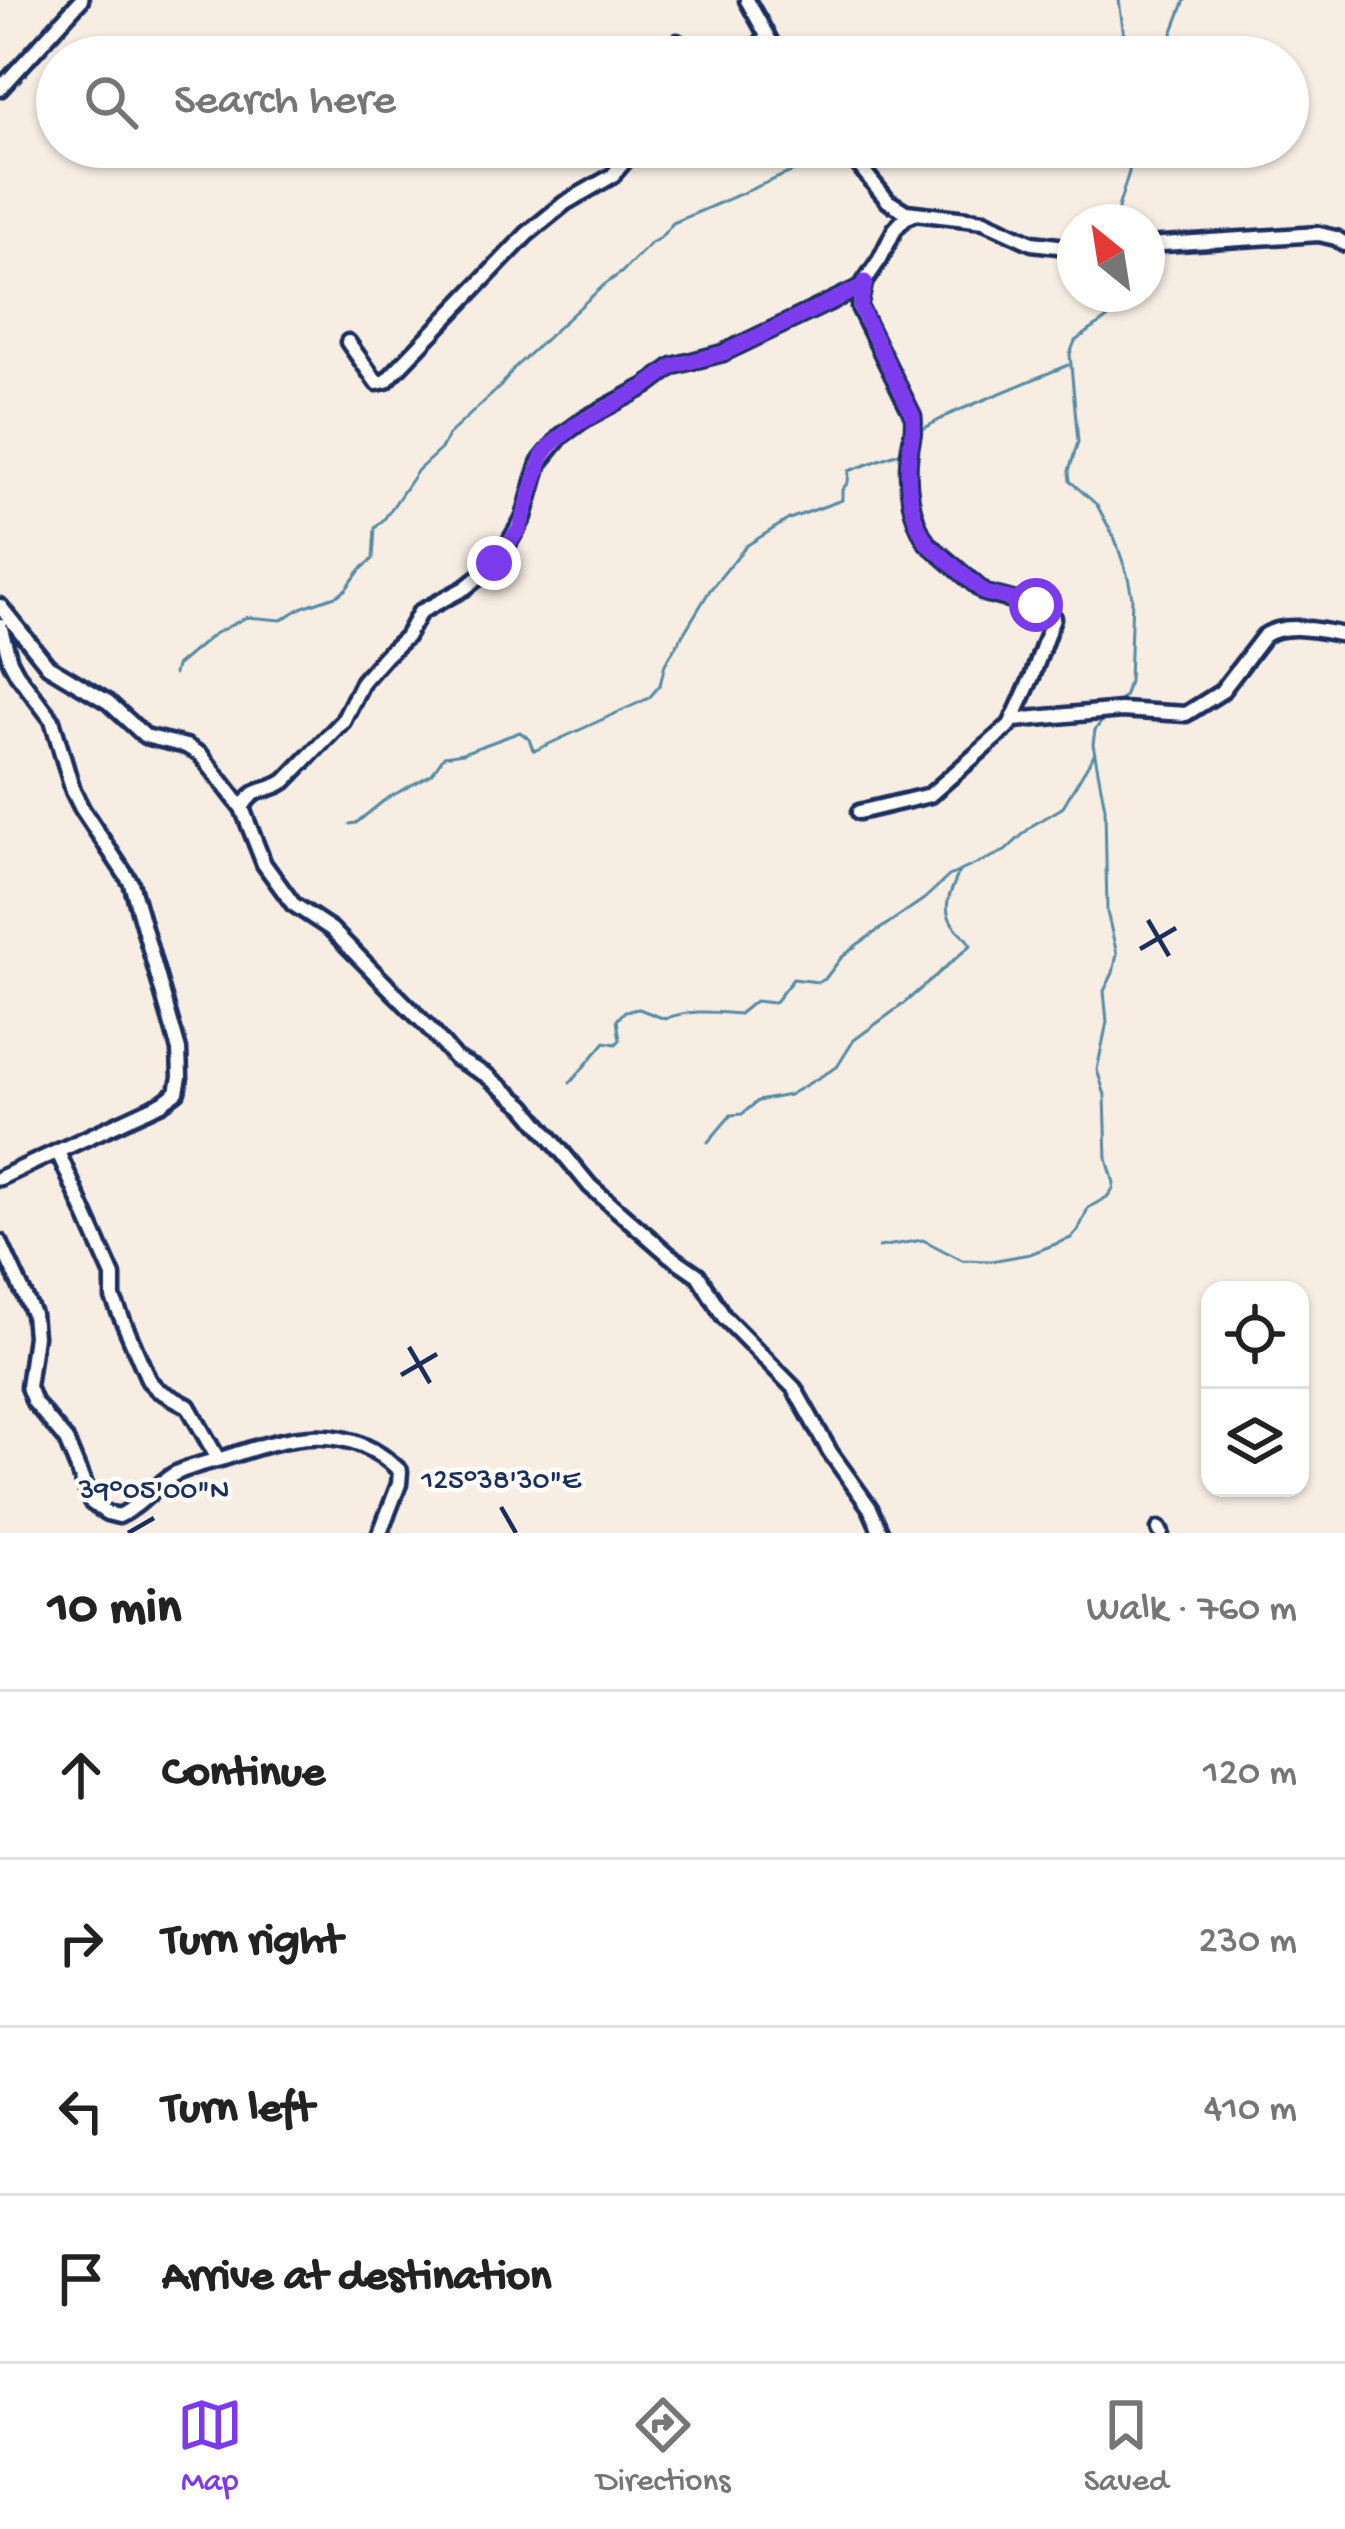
<!DOCTYPE html>
<meta charset="utf-8">
<style>
body{margin:0;font-family:"Gochi Hand",sans-serif;background:#f6f6f6;color:#222}
.controls{position:absolute;right:36px;bottom:36px;display:grid;overflow:hidden;border-radius:24px;box-shadow:0 3px 9px #0004}
.controls button{width:108px;height:108px;display:grid;place-items:center;padding:0;border:0;border-bottom:3px solid #e0e0e0;background:#fff;color:#222;font:60px sans-serif}
.compass{position:absolute;left:1057px;top:204px;width:108px;height:108px;border-radius:50%;background:#fff;box-shadow:0 3px 9px #0004;rotate:330deg}
.stop{position:absolute;width:36px;height:36px;margin:-27px;border:9px solid #7c3aed;border-radius:50%;background:#fff}
.stop.end{background:#7c3aed;border-color:#fff;box-shadow:0 3px 12px #0008}
.list{margin:0;padding:0;list-style:none}
h2{display:flex;justify-content:space-between;align-items:center;height:156px;margin:0;padding:0 48px;font-size:51px}
h2 small{font-size:39px;font-weight:400;color:#767676}
.list li{display:grid;grid-template-columns:78px 1fr auto;gap:36px;align-items:center;box-sizing:border-box;height:168px;padding:0 48px;border-top:3px solid #e0e0e0}
.list b{display:block;font-size:45px;white-space:nowrap}
.list em{font-size:39px;font-style:normal;color:#767676}
.icon{flex:none;width:66px;height:66px;fill:none;stroke:currentColor;stroke-width:2;stroke-linecap:round;stroke-linejoin:round}
.map{position:relative;flex:none;width:1345px;height:1533px;overflow:hidden}
.search{position:absolute;background:#fff;box-shadow:0 3px 9px #0004;left:36px;right:36px;top:36px;height:132px;display:flex;align-items:center;gap:30px;box-sizing:border-box;padding:0 42px;border-radius:66px;color:#767676;font-size:45px}
.sheet{height:828px;background:#fff}
nav{display:flex;justify-content:space-around;align-items:center;box-sizing:border-box;height:168px;border-top:3px solid #e0e0e0;background:#fff;font-size:33px;color:#767676}
nav a{display:grid;justify-items:center;gap:6px}
nav .on{color:#7c3aed}
.map>svg:first-child{display:block}
</style>
<div class="map">
<svg width="1345" height="1533" viewBox="0 0 1345 1533">
<rect width="100%" height="100%" fill="#f7ede3"/>
<filter id="ink" filterUnits="userSpaceOnUse"><feTurbulence type="fractalNoise" baseFrequency=".00833" numOctaves="2"/><feDisplacementMap in="SourceGraphic" scale="24" xChannelSelector="R" yChannelSelector="G"/><feConvolveMatrix kernelMatrix="1 2 1 2 8 2 1 2 1" color-interpolation-filters="sRGB"/></filter>
<g filter="url(#ink)">
<g fill="none" stroke-linecap="round" stroke-linejoin="round">
<path stroke="#538ba5" stroke-width="3" d="M1119,0L1127,57
M1163,57L1185,0
M1118,222V208L1129,172L1132,147
M919,431L950,414L1068,365
M174,674L176,666L214,634L247,617L281,620L303,607L338,595L346,589L360,570L373,559L375,528L385,518L418,470L441,449L448,435L500,387L514,368L604,285L622,272L651,243L660,238L673,223L842,150
M1116,707L1125,695L1129,681L1132,597L1128,577L1115,539L1097,505L1070,481L1069,471L1078,442L1070,354L1075,341L1123,307L1125,294
M350,824L356,823L386,799L432,774L444,756L463,753L520,732L529,739L533,750H536L649,698L660,685L665,664L710,590L746,546L789,519L842,500V490L848,482L849,471L907,450
M570,1083L605,1042L616,1044L620,1040L617,1020L625,1011L639,1009L665,1019C689,1009 713,1012 739,1014L755,1001L774,1003L793,979L818,982L825,979L841,958L858,944L924,899L949,876L1005,851L1033,825L1062,808L1095,753
M708,1142L731,1115L742,1114L758,1101L789,1095L837,1067L854,1040L902,1005L971,945C966,936 956,931 951,921C941,903 954,888 959,871
M879,1247L923,1240L962,1260L991,1261L1030,1254L1071,1238L1078,1231L1088,1208L1107,1197L1113,1189L1114,1183L1107,1159L1105,1095L1097,1070L1107,1022L1104,991L1113,973L1117,954L1107,912L1105,808L1093,744L1095,730L1105,717"/>
<g stroke="#1b2f5e" stroke-width="21">
<path id="minor" d="M747,0L779,57
M677,42L698,57
M741,57L768,38
M0,89L81,0
M844,147L888,201L906,212L984,221L1032,243L1075,248
M1147,245L1319,234L1336,238L1345,244
M348,342L377,383L386,381L527,234L565,203L612,176L637,147
M0,606L48,666L108,702L145,736L186,746L201,755L242,808L264,864L293,904L331,929L430,1029L455,1058L486,1075L524,1106L590,1186L669,1255L698,1275L724,1317L794,1388L830,1452L870,1508L881,1533
M0,625L10,661L17,674L52,720L73,791L82,809L131,883L179,1050L180,1077L177,1092L162,1103L0,1178
M1014,720L1121,710L1186,714L1221,692L1264,636C1285,621 1321,631 1345,635
M242,808C256,784 266,794 285,781L343,721L363,681L386,655L406,637L420,612L465,588L485,572L504,551L524,517L539,463L561,436L586,418L646,386L673,366L723,353L861,287L880,259L895,229L905,218L914,214
M859,812L930,795L1010,725L1032,677L1053,618L1050,610L985,593L927,543C911,518 906,486 909,456C910,442 915,431 913,416L859,307L864,284
M58,1152L113,1276V1298L149,1381L158,1390L188,1406L218,1459
M0,1242L33,1314L35,1336L28,1387L34,1402L66,1440L92,1503L107,1513L119,1516C139,1507 153,1488 171,1476C183,1468 209,1462 224,1458C286,1437 347,1418 400,1471L399,1484L380,1533
M1159,1529L1161,1533"/>
</g>
<use href="#minor" stroke="#fdfcf7" stroke-width="12"/>
</g>
</g>
<g fill="none" stroke-linecap="round" stroke-linejoin="round" filter="url(#ink)">
<path stroke="#7c3aed" stroke-width="15" d="M494,563L520,528L542,457L551,445L574,426L646,386L673,366L723,353L861,287L865,282L860,307L913,416C915,431 910,442 909,456C906,485 911,519 927,543L985,593L1036,605"/>
</g>
<path fill="none" stroke="#1b2f5e" stroke-width="4.5" d="M1148,920L1169,956M1140,949L1176,928M409,1347L430,1383M401,1375L437,1354M501,1507L516,1533M128,1533L154,1518"/>
<g font-size="30" text-anchor="middle" fill="#1b2f5e" stroke="#fdfcf7" stroke-width="9" stroke-linejoin="round" paint-order="stroke">
<text x="501" y="1488">125°38'30"E</text>
<text x="154" y="1498">39°05'00"N</text>
</g>
</svg>
<div class="controls">
<button><svg class="icon" aria-label="locate" viewBox="0 0 24 24"><circle cx="12" cy="12" r="6"/><path d="M12 2v4M12 18v4M2 12h4M18 12h4"/></svg></button>
<button><svg class="icon" aria-label="layers" viewBox="0 0 24 24"><path d="M12 4l9 5-9 5-9-5zM3 14l9 5 9-5"/></svg></button>
</div>
<svg class="compass" viewBox="-18 -18 36 36"><path d="M0-13l5 13h-10z" fill="#e53935"/><path d="M0 13l5-13h-10z" fill="#767676"/></svg>
<div class="stop" style="left:1036px;top:605px"></div>
<div class="stop end" style="left:494px;top:563px"></div>
<div class="search"><svg class="icon" aria-label="search" viewBox="0 0 24 24"><circle cx="10" cy="10" r="6"/><path d="M15 15l6 6"/></svg>Search here</div>
</div>
<section class="sheet">
<h2>10 min<small>Walk · 760 m</small></h2>
<ul class="list">
<li><svg class="icon" aria-label="ahead" viewBox="0 0 24 24"><path d="M12 20V5M6 11l6-6 6 6"/></svg><div><b>Continue</b></div><em>120 m</em></li>
<li><svg class="icon" aria-label="right" viewBox="0 0 24 24"><path d="M7 20v-9h11M14 6l5 5-5 5"/></svg><div><b>Turn right</b></div><em>230 m</em></li>
<li><svg class="icon" aria-label="left" viewBox="0 0 24 24"><path d="M17 20v-9H6M10 6l-5 5 5 5"/></svg><div><b>Turn left</b></div><em>410 m</em></li>
<li><svg class="icon" aria-label="arrive" viewBox="0 0 24 24"><path d="M6 21V4h12l-3 4 3 4H6"/></svg><div><b>Arrive at destination</b></div></li>
</ul>
</section>
<nav>
<a class="on"><svg class="icon" aria-label="map" viewBox="0 0 24 24"><path d="M3 6l6-2 6 2 6-2v14l-6 2-6-2-6 2zM9 4v14M15 6v14"/></svg>Map</a>
<a><svg class="icon" aria-label="directions" viewBox="0 0 24 24"><path d="M12 3l9 9-9 9-9-9zM9 14v-3h6M13 9l2 2-2 2"/></svg>Directions</a>
<a><svg class="icon" aria-label="saved" viewBox="0 0 24 24"><path d="M7 4h10v16l-5-4-5 4z"/></svg>Saved</a>
</nav>
